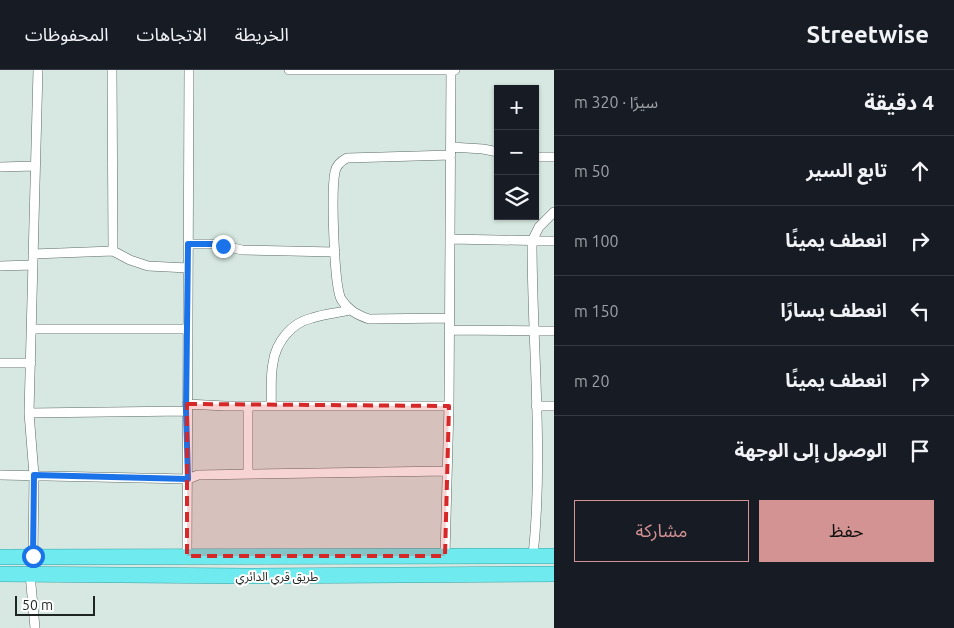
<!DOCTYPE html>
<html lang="ar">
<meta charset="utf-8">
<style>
body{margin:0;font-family:Ubuntu,"Noto Sans Arabic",sans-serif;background:#20242c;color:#f1f3f6;direction:rtl}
.controls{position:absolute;right:15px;top:15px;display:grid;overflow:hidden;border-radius:0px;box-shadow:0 1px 4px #0004}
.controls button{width:45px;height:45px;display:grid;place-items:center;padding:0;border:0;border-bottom:1px solid #363941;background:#171b24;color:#f1f3f6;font:25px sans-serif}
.scale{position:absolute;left:15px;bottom:12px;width:80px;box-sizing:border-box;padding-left:5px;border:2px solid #1e2422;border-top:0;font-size:14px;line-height:18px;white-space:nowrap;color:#1e2422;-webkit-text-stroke:4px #fff;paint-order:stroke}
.stop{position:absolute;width:15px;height:15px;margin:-11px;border:4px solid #1a73e8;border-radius:50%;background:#fff}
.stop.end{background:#1a73e8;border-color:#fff;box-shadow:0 1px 5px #0008}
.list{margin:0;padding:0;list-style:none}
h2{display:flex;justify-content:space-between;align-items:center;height:65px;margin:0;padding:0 20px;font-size:21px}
h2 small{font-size:16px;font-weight:400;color:#9ea1a6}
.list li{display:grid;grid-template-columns:32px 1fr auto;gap:15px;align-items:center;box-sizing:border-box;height:70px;padding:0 20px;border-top:1px solid #363941}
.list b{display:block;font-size:19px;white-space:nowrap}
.list em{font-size:16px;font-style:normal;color:#9ea1a6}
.actions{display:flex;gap:10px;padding:15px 20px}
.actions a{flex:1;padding:11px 0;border:1px solid #d39392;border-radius:0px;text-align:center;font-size:18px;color:#d39392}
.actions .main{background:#d39392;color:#111}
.icon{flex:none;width:28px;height:28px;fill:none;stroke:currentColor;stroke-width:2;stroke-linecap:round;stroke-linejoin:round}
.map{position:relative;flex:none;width:554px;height:558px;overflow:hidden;direction:ltr}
header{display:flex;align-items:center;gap:30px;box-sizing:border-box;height:70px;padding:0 25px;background:#171b24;border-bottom:1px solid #363941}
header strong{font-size:24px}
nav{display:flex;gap:28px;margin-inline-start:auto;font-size:18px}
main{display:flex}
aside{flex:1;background:#171b24}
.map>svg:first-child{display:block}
</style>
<header>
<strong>Streetwise</strong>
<nav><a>الخريطة</a><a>الاتجاهات</a><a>المحفوظات</a></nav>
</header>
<main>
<aside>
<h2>4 دقيقة<small>سيرًا · 320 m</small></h2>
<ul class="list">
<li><svg class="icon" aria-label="ahead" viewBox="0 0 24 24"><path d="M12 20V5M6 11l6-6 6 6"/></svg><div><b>تابع السير</b></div><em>50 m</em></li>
<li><svg class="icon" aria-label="right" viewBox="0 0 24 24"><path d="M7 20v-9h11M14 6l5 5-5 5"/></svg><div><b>انعطف يمينًا</b></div><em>100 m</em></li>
<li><svg class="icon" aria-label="left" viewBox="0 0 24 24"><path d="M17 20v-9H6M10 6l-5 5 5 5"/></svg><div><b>انعطف يسارًا</b></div><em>150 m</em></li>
<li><svg class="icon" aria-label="right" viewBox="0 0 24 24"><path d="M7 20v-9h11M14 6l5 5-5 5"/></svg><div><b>انعطف يمينًا</b></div><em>20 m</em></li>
<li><svg class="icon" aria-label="arrive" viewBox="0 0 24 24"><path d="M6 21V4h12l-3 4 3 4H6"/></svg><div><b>الوصول إلى الوجهة</b></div></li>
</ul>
<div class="actions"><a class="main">حفظ</a><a>مشاركة</a></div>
</aside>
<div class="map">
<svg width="554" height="558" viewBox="0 0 554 558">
<rect width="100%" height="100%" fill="#d6e8e1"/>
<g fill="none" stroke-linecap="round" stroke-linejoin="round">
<g stroke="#5c6c66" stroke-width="10">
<path id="minor" d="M112,0L113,181
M289,0H455
M451,77L483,79L498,82
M535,87H554
M0,97L35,96
M450,169L554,171
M188,174H217L242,180L335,182
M33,184L113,181L130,190L148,196L188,198
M0,196L33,195
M449,248L369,249C357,245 348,240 341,229C334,215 331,121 335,102C336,96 341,91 347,88L451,85
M32,259H188
M449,260L554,261
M0,293H31
M187,334L225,336H449
M248,336V404
M271,336C272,322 270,307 273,293C276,272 291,253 312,248C324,244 338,243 350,240
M536,336H554
M29,343L186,341
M0,405L188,409L198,405L447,401
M33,486L34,405L29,343L38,0
M187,486L189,0
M445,486L449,336L451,0
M533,486C544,382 532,276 532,171L539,157L554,142
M30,504L35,558"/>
</g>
<g stroke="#3ba2a5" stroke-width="16">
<path id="trunk" d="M0,487L554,486
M0,504L248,506L554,504"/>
</g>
<use href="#minor" stroke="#fff" stroke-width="9"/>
<use href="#trunk" stroke="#6febef" stroke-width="15"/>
</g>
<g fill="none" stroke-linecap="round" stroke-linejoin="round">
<path stroke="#1a73e8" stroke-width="6" d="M33,486L34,405L188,409L186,341L188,174H217L223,176"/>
</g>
<path fill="#d62828" fill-opacity="0.2" stroke="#d62828" stroke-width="4" stroke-dasharray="10 6" stroke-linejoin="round" d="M187,334L449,336L445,486H187Z"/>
<g text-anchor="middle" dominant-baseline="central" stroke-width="4" stroke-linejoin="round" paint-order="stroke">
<g font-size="12" fill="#1e2422" stroke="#fff">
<text x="277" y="506">طريق قري الدائري</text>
</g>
</g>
</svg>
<div class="controls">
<button>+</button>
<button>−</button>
<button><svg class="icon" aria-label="layers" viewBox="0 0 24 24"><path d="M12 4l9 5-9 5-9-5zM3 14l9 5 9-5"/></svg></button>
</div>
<div class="scale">50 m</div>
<div class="stop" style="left:33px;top:486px"></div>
<div class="stop end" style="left:223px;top:176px"></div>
</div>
</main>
